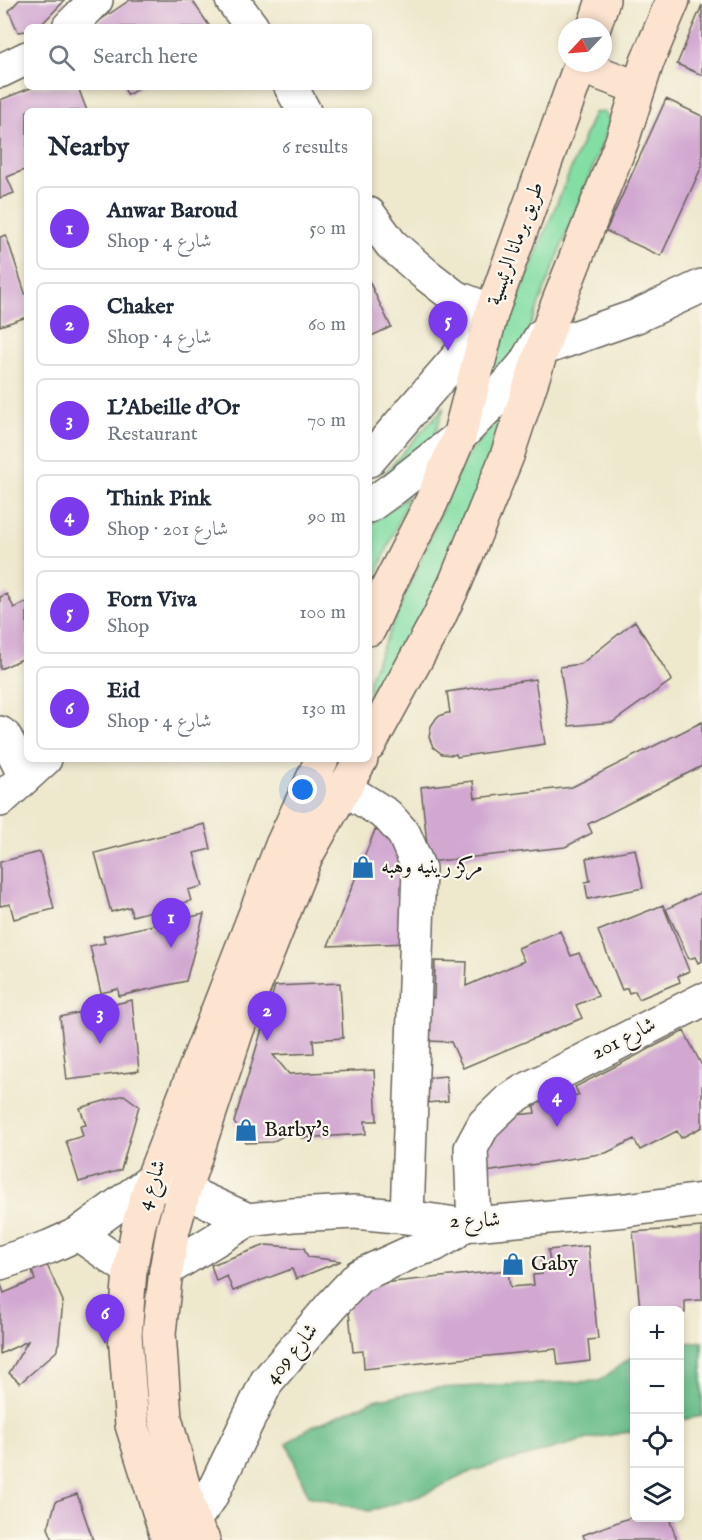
<!DOCTYPE html>
<meta charset="utf-8">
<style>
body{margin:0;font-family:"IM FELL English",Amiri,serif;background:#f2f2f3;color:#1f2937}
.controls{position:absolute;right:18px;bottom:18px;display:grid;overflow:hidden;border-radius:9px;box-shadow:0 3px 9px #0003}
.controls button{width:54px;height:54px;display:grid;place-items:center;padding:0;border:0;border-bottom:2px solid #e0e1e3;background:#fff;color:#1f2937;font:30px sans-serif}
.compass{position:absolute;left:558px;top:18px;width:54px;height:54px;border-radius:50%;background:#fff;box-shadow:0 3px 9px #0003;rotate:244deg}
.you{position:absolute;left:303px;top:790px;width:21px;height:21px;margin:-15px;border:4px solid #fff;border-radius:50%;background:#1a73e8;box-shadow:0 0 0 9px #1a73e833}
.badge{display:grid;place-items:center;width:39px;height:39px;border-radius:50%;background:#7c3aed;color:#fff;font-size:20px;font-weight:700}
.pin{position:absolute;translate:-50% -50px;filter:drop-shadow(0 2px 3px #0008)}
.pin::after{content:'';position:absolute;top:32px;width:21px;height:18px;background:inherit;clip-path:polygon(0 0,100% 0,50% 100%)}
.list{margin:0;padding:0;list-style:none}
h2{display:flex;justify-content:space-between;align-items:center;height:78px;margin:0;padding:0 24px;font-size:26px}
h2 small{font-size:20px;font-weight:400;color:#747a83}
.list li{display:grid;grid-template-columns:39px 1fr auto;gap:18px;align-items:center;box-sizing:border-box;height:84px;margin:0 12px 12px;padding:0 12px;border:2px solid #e0e1e3;border-radius:9px}
.list b{display:block;font-size:22px;white-space:nowrap}
.list p{margin:0;font-size:20px;white-space:nowrap;color:#747a83}
.list em{font-size:20px;font-style:normal;color:#747a83}
.icon{flex:none;width:33px;height:33px;fill:none;stroke:currentColor;stroke-width:2;stroke-linecap:round;stroke-linejoin:round}
.map{position:relative;flex:none;width:702px;height:1540px;overflow:hidden}
.search{position:absolute;background:#fff;box-shadow:0 3px 9px #0003;left:24px;top:24px;width:348px;height:66px;display:flex;align-items:center;gap:15px;box-sizing:border-box;padding:0 21px;border-radius:9px;color:#747a83;font-size:22px}
.panel{position:absolute;background:#fff;box-shadow:0 3px 9px #0003;left:24px;top:108px;width:348px;height:654px;border-radius:9px}
.map>svg:first-child{display:block}
</style>
<div class="map">
<svg width="702" height="1540" viewBox="0 0 702 1540">
<rect width="100%" height="100%" fill="#fbf7ec"/>
<filter id="ink" filterUnits="userSpaceOnUse"><feTurbulence type="fractalNoise" baseFrequency=".0167" numOctaves="2"/><feDisplacementMap in="SourceGraphic" scale="12" xChannelSelector="R" yChannelSelector="G"/><feConvolveMatrix kernelMatrix="1 2 1 2 8 2 1 2 1" color-interpolation-filters="sRGB"/></filter>
<filter id="wash" filterUnits="userSpaceOnUse"><feTurbulence type="fractalNoise" baseFrequency=".008" numOctaves="4" result="noise"/><feDisplacementMap in="SourceGraphic" scale="24" xChannelSelector="R" yChannelSelector="G"/><feGaussianBlur stdDeviation="1.35" result="paint"/><feColorMatrix in="noise" values="0 0 0 0 0 0 0 0 0 0 0 0 0 0 0 0 0 1.4 0 .05"/><feComposite in="paint" operator="in"/></filter>
<g filter="url(#wash)">
<rect width="100%" height="100%" fill="#eee8cd"/>
<path fill="#83dea4" stroke="#507d60" stroke-width="1.5" d="M604,112L611,121L524,342L480,395L482,371L504,332L594,113Z
M529,381L498,478L369,720V679L463,461Z
M444,407L434,437L369,490Z
M409,496L369,593V525Z"/>
<path fill="#6abd8a" stroke="#436c53" stroke-width="1.5" d="M702,1341V1416L680,1420V1344Z
M634,1355V1431L588,1439L472,1471L420,1496L369,1511L308,1496L287,1443L309,1428L374,1400L437,1388L599,1381Z"/>
<g id="blocks">
<path fill="#d2a8d1" d="M19,0H65L39,27H27V31L18,32L9,11Z
M130,0H192L210,27H90Z
M702,5V75L677,64Z
M33,87H78L87,111H27V169L7,177L14,193L0,198V100Z
M123,87H140L128,95Z
M666,99L702,116V166L661,256L606,231Z
M6,235L27,299V317L0,326V237Z
M369,281L391,327L369,337Z
M7,594L14,608L27,602V657L0,669V597Z
M635,621L672,680L613,722L569,726L560,667L581,664Z
M535,679L545,744L457,757L456,754L453,755L442,754L433,747L429,737L431,726L437,717L447,713H450L447,692Z
M702,722V766L588,824L592,833L565,847L429,862L421,787L473,781L475,798L572,787Z
M205,824L211,849L194,853L203,886L188,890L191,901L132,916L130,907L111,912L95,853Z
M375,830L394,837L405,858L408,943L328,946Z
M635,849L643,888L588,899L585,882L590,881L586,858Z
M40,852L54,909L14,919L10,904L0,906V862Z
M702,892V961L698,963L695,957L689,959L666,909Z
M663,905L689,971L678,976L680,982L639,999L635,991L629,993L627,988L622,990L598,931Z
M204,914L186,981L119,996L118,989L101,993L90,946L105,943L103,936Z
M560,931L571,956L579,953L598,996L576,1005L582,1018L463,1068L451,1042L429,1041L419,998H434L435,961L467,962L466,986L524,961L518,948Z
M340,983L343,1038L313,1040L314,1053L273,1055L289,1074L374,1070L377,1121H365L366,1134L301,1138L300,1125L288,1126L289,1133L272,1142L246,1143L234,1122L275,986Z
M132,1000L139,1071L67,1080L60,1017Z
M684,1031L702,1066V1127L681,1138L677,1131L640,1150L634,1139L606,1153L480,1173L475,1147L507,1116L535,1113L533,1100L579,1095L575,1087Z
M446,1076L448,1101L426,1103L424,1078Z
M124,1095L139,1106L121,1170L79,1182L66,1141L83,1136L80,1126L86,1125L80,1108Z
M702,1227V1300L685,1301V1313L680,1314V1310H657V1308L640,1309L633,1232Z
M266,1245L304,1248L308,1257L341,1261L296,1279L292,1269L233,1291L227,1276L216,1281L211,1265Z
M588,1246L598,1339L588,1340L590,1361L558,1365L556,1349L364,1369L363,1351L353,1352L348,1302L364,1285L508,1270L510,1287L534,1285L533,1275L542,1274L541,1262L550,1261L548,1250Z
M47,1265L63,1301L58,1350L20,1383L9,1373L28,1341L0,1354V1282L4,1293L35,1280L32,1271Z
M77,1494L93,1540H53L48,1528L56,1501Z
M634,1516V1518H669L677,1540H585L583,1535Z"/>
</g>
</g>
<g filter="url(#ink)">
<use href="#blocks" fill-opacity="0" stroke="#66635a" stroke-width="1.5"/>
<g fill="none" stroke-linecap="round" stroke-linejoin="round">
<g stroke="#66635a" stroke-width="36">
<path id="minor" d="M232,0L252,27
M69,27L96,0
M0,71L27,58
M291,87L304,111
M369,214L391,244L424,273L455,297L492,311
M542,349L637,316L702,286
M0,733L5,737L25,776
M344,788L387,815L404,834L419,869L407,1217
M474,1224L471,1148L484,1124L507,1102L522,1092L702,1000
M78,1234L130,1270
M0,1263L49,1247L78,1234L152,1180
M179,1540L210,1498L267,1381L332,1305L359,1276L414,1251L434,1245L453,1234L463,1225"/>
</g>
<g stroke="#66635a" stroke-width="36">
<path id="tertiary" d="M369,460L488,322
M369,506L394,488L459,437L491,404L524,365L541,336
M0,800L45,759
M152,1180L184,1191L248,1220
M166,1270L248,1220L292,1215L355,1212L407,1217L463,1225L626,1210L702,1200"/>
</g>
<g stroke="#66635a" stroke-width="36">
<path id="secondary" d="M594,27L603,0
M580,66L639,88
M369,629L388,587L431,503L459,437L492,311L581,63
M369,745L438,619L456,581L507,456L553,316L622,141L647,62L673,0
M168,1540L132,1425L125,1335L130,1270L139,1224L152,1180L282,845L322,759
M203,1540L193,1522L165,1418L159,1333L166,1270L173,1230L184,1191L237,1030L306,856L361,759"/>
</g>
<use href="#minor" stroke="#fff" stroke-width="33"/>
<use href="#tertiary" stroke="#fff" stroke-width="33"/>
<use href="#secondary" stroke="#fde4d1" stroke-width="33"/>
</g>
</g>
<defs>
<g id="shop-bare" transform="scale(1.8)"><path d="M-5-2.5h2.3a2.7 3.5 0 0 1 5.4 0H5L5.5 6h-11ZM-1.5-2.5h3a1.5 2.3 0 0 0-3 0Z" fill="#1f6fb2" stroke="#fbf7ec" stroke-width="2.5" paint-order="stroke"/></g>
</defs>
<g fill-rule="evenodd">
<use href="#shop-bare" x="363" y="867"/>
<use href="#shop-bare" x="246" y="1130"/>
<use href="#shop-bare" x="513" y="1264"/>
</g>
<g text-anchor="middle" dominant-baseline="central" stroke-width="4.5" stroke-linejoin="round" paint-order="stroke">
<g font-size="21" fill="#1c1c1c" stroke="#fbf7ec">
<text transform="translate(516 244) rotate(-70)">طريق برمانا الرئيسية</text>
<text transform="translate(624 1039) rotate(-27)">شارع 201</text>
<text transform="translate(152 1185) rotate(-71)">شارع 4</text>
<text transform="translate(475 1221) rotate(-1)">شارع 2</text>
<text transform="translate(292 1354) rotate(-51)">شارع 409</text>
</g>
<g font-size="21" fill="#1c1c1c" stroke="#fbf7ec" text-anchor="start">
<text x="381" y="867">مركز رينيه وهبه</text>
<text x="264" y="1130">Barby's</text>
<text x="531" y="1264">Gaby</text>
</g>
</g>
</svg>
<div class="controls">
<button>+</button>
<button>−</button>
<button><svg class="icon" aria-label="locate" viewBox="0 0 24 24"><circle cx="12" cy="12" r="6"/><path d="M12 2v4M12 18v4M2 12h4M18 12h4"/></svg></button>
<button><svg class="icon" aria-label="layers" viewBox="0 0 24 24"><path d="M12 4l9 5-9 5-9-5zM3 14l9 5 9-5"/></svg></button>
</div>
<svg class="compass" viewBox="-18 -18 36 36"><path d="M0-13l5 13h-10z" fill="#e53935"/><path d="M0 13l5-13h-10z" fill="#747a83"/></svg>
<div class="you"></div>
<div class="pin badge" style="left:171px;top:948px">1</div>
<div class="pin badge" style="left:267px;top:1041px">2</div>
<div class="pin badge" style="left:100px;top:1044px">3</div>
<div class="pin badge" style="left:557px;top:1127px">4</div>
<div class="pin badge" style="left:448px;top:351px">5</div>
<div class="pin badge" style="left:105px;top:1344px">6</div>
<div class="search"><svg class="icon" aria-label="search" viewBox="0 0 24 24"><circle cx="10" cy="10" r="6"/><path d="M15 15l6 6"/></svg>Search here</div>
<section class="panel">
<h2>Nearby<small>6 results</small></h2>
<ul class="list">
<li><span class="badge">1</span><div><b>Anwar Baroud</b><p>Shop · شارع 4</p></div><em>50 m</em></li>
<li><span class="badge">2</span><div><b>Chaker</b><p>Shop · شارع 4</p></div><em>60 m</em></li>
<li><span class="badge">3</span><div><b>L'Abeille d'Or</b><p>Restaurant</p></div><em>70 m</em></li>
<li><span class="badge">4</span><div><b>Think Pink</b><p>Shop · شارع 201</p></div><em>90 m</em></li>
<li><span class="badge">5</span><div><b>Forn Viva</b><p>Shop</p></div><em>100 m</em></li>
<li><span class="badge">6</span><div><b>Eid</b><p>Shop · شارع 4</p></div><em>130 m</em></li>
</ul>
</section>
</div>
